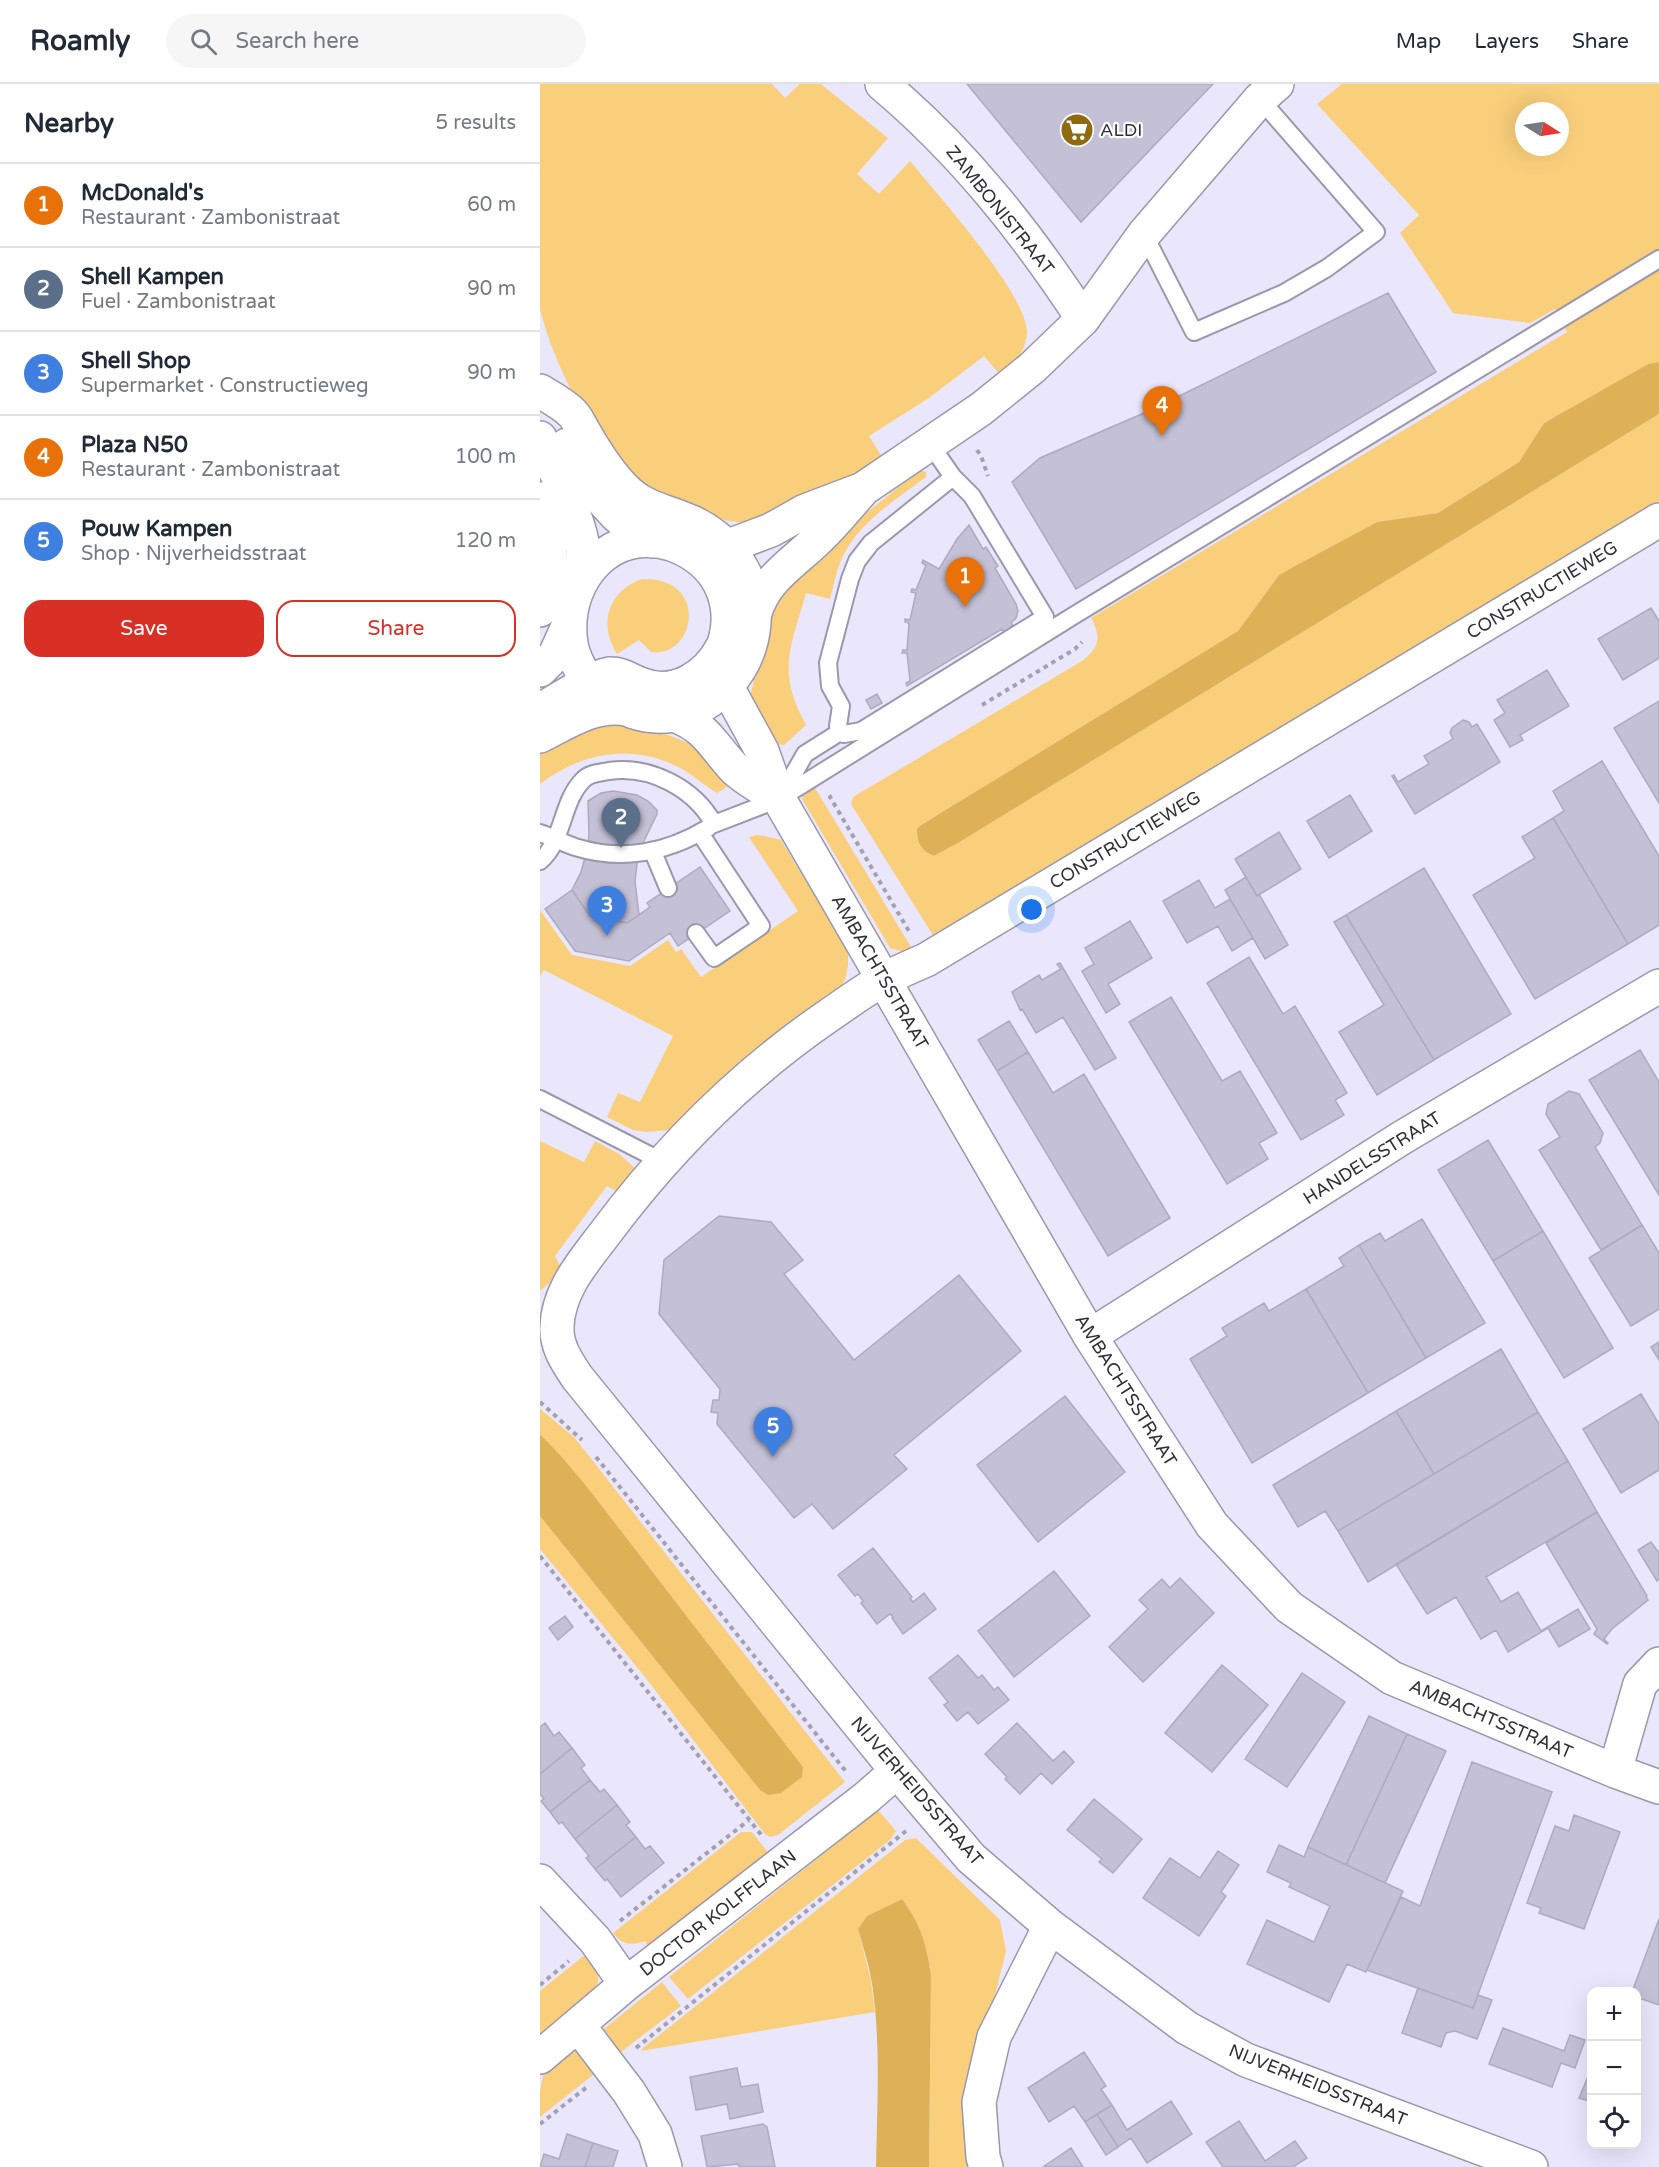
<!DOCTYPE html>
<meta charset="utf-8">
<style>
body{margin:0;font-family:"Varela Round",sans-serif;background:#f6f6f7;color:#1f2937}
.controls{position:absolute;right:18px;bottom:18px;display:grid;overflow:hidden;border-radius:12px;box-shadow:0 6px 24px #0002}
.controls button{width:54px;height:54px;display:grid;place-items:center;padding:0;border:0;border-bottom:2px solid #e0e1e3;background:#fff;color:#1f2937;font:30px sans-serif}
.compass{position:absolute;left:975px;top:18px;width:54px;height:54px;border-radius:50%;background:#fff;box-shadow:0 6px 24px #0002;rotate:102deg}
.you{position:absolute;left:492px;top:826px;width:21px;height:21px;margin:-15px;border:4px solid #fff;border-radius:50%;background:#1a73e8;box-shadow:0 0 0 9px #1a73e833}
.badge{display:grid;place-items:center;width:39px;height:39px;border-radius:50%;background:#d93025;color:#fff;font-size:20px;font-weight:700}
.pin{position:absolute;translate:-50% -50px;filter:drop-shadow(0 2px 3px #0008)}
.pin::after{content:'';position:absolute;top:32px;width:21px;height:18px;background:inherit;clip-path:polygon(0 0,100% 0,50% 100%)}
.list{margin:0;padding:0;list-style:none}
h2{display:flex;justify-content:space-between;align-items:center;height:78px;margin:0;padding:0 24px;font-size:26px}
h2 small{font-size:20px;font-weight:400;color:#747a83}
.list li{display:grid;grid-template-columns:39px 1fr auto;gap:18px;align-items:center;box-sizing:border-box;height:84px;padding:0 24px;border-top:2px solid #e0e1e3}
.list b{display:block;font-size:22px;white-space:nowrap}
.list p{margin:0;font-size:20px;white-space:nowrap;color:#747a83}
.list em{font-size:20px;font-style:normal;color:#747a83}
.actions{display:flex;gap:12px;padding:18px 24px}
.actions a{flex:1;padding:14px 0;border:2px solid #d93025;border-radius:18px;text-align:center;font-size:21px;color:#d93025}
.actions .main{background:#d93025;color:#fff}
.icon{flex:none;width:33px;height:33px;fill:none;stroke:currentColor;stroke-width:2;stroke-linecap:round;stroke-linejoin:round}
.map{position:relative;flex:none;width:1119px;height:2083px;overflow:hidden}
header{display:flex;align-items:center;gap:36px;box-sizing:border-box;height:84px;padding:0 30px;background:#fff;border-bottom:2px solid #e0e1e3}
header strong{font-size:28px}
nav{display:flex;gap:33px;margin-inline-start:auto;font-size:21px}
.search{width:420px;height:54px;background:#f6f6f7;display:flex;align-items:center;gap:15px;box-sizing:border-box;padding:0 21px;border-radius:33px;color:#747a83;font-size:22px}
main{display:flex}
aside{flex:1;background:#fff}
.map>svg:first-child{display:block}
</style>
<header>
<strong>Roamly</strong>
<div class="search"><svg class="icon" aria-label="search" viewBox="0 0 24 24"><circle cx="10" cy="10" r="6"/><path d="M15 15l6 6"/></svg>Search here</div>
<nav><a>Map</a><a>Layers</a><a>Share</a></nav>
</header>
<main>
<aside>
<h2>Nearby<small>5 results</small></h2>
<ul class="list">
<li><span class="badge" style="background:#e8710a">1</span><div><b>McDonald's</b><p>Restaurant · Zambonistraat</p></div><em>60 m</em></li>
<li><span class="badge" style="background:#5c6f8a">2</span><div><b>Shell Kampen</b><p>Fuel · Zambonistraat</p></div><em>90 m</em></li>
<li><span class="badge" style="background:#3f7fe0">3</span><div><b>Shell Shop</b><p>Supermarket · Constructieweg</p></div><em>90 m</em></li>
<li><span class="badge" style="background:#e8710a">4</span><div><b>Plaza N50</b><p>Restaurant · Zambonistraat</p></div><em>100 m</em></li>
<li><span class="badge" style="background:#3f7fe0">5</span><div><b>Pouw Kampen</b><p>Shop · Nijverheidsstraat</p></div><em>120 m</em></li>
</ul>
<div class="actions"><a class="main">Save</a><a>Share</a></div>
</aside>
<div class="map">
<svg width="1119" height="2083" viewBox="0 0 1119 2083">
<rect width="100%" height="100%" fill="#eae6fc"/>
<path fill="#facf7b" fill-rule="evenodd" d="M0,0H232L245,14L260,0H281L348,54L317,90L339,110L370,77C396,109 489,212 487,250C485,270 473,279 460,291L444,272L389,314L329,352L342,373C301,396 254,431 208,438C189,440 172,432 155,425C124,413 91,394 70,367C39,328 12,273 0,225Z
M802,0H1119V278L1108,280L1004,339L979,378L898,429L837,438L753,483L739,491L698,547L381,741L377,754C381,764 384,769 394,772L418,759L1119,330V417L394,853L311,720L313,713L542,577C559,563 562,554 551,534L1027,248L1015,225L990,239L913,229L860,149L879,131L777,20ZM984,27H1020V63H984Z
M380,386L386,388V393C357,415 321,437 304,470C297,483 294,500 290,515L266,509C251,563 236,587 266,641L244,661L234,660L213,624L211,608L232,526L241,512L280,466Z
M102,495C171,493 155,575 111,568L99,556L77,570C58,540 68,507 102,495Z
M80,640L111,644L153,661L186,696L187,703L177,709C162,700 150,688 134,681C87,659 40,670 0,700V662L41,645Z
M271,702L275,704L374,868L371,870L350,864L262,715L264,708Z
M217,751L225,752L241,756L308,866V882L305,896L300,904L256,933L220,962L184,993L130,1046L106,1048L93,1046L67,1033L78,1009L100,1018L133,952L4,886L0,892V826L32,871L90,882L128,856L136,868L141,865L161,893L258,827L209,753Z
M0,1057L44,1078L55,1057L79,1070L95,1084L76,1107L67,1102L15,1172L20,1182L9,1199L0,1207Z
M0,1325L34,1353L305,1698L238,1751L230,1753L225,1750L105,1593L0,1465V1432L220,1706L261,1693L263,1683L48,1404L22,1373L0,1350Z
M338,1726L356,1747L351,1755L148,1915L129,1893Z
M201,1748H212L230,1771L110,1865L105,1857C90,1862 83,1861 73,1849Z
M376,1754L460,1836L466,1867L441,1967L432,2083H389L391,1891C386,1858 381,1841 362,1815L327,1832L318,1845L331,1897L335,1928L101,1967L103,1964L365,1756Z
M46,1870C52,1877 59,1885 58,1896C57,1912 13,1941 0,1952V1907Z
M122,1898L141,1922L77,1971L59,1949Z
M40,1963L58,1987L0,2033V2007L3,1992Z"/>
<path fill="#dfb157" d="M1119,278V330L418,759L394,772C381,767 377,759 377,745L381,741L698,547L739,491L753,483L837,438L898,429L979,378L1004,339L1108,280Z
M0,1350L22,1373L48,1404L263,1683L262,1693L241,1709L228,1711L220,1706L0,1432Z
M362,1815C381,1841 386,1858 391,1891L389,2083H336C337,2022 341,1959 332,1899C329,1881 323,1863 318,1845L327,1832Z"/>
<path fill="#c4c0d6" stroke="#aeaabf" stroke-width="1.5" d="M427,0H673L541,138Z
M848,209L896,288L536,505L472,398L500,374L611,326Z
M429,441L443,465L446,463L458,482L455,484L476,520L478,527L476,534L471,539L473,542L464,548L462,545L367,602L366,599L370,597L367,569H362L363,566H367L369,539L365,538V535L370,536L376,509L371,508L372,505L376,506L386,481L382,479L383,476L399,485L417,455Z
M1111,524L1119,537V574L1083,596L1058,555Z
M1007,586L1029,622L980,651L983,656L970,663L954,636L965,629L957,616Z
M337,610L342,619L331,625L326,616Z
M1119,617V719L1074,644Z
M923,636L929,638L932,643L937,640L960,678L875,730L852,692L854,691L858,698L889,680L884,672L913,655L910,649L912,644Z
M1062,677L1119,772V841L1088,860L1013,734L1024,727L1013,707Z
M73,707L97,711L108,717L117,726V730L101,763L97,780L95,797L99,831L87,839L50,832L32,806L41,788L47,766L49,751L48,717L61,709Z
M810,711L832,747L789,774L767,737Z
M1013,734L1088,860L995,915L933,811L995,774L982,753Z
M739,748L761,785L717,812L695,775Z
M160,783L190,827L138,862L130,849L89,877L35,867L5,825L32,806L50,832L87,839L110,823L107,819Z
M884,784L971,930L894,976L806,831Z
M706,793L717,812L719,810L748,861L725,875L685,806Z
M659,796L675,824L690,815L713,854L692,867L678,842L647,859L623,817Z
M806,831L894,976L837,1011L799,948L844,921L794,838Z
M590,837L612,874L568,900L580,920L566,929L542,887L554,880L545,864Z
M709,873L743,930L755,922L807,1009L795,1016L804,1031L761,1056L667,899Z
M520,879L576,974L555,986L523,933L496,949L482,925L480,926L472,908L499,891L502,896L521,885L517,880Z
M631,913L682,997L700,987L737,1049L719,1059L728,1075L687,1100L589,938Z
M469,937L488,968L457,987L438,956Z
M1100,966L1119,998V1111L1049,996Z
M488,968L513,1009L544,990L630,1134L568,1172L457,987Z
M1029,1007L1039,1010L1063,1049L1060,1059L1055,1063L1102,1141L1061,1166L999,1066L1020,1053L1006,1030L1008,1020Z
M948,1056L1003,1147L953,1177L898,1086Z
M179,1132L231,1138L263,1176L244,1190L314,1276L419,1191L481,1267L354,1371L367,1385L293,1445L272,1420L254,1434L177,1340L178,1329L171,1328L173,1316H179L180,1305L119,1230L124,1176Z
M882,1135L945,1239L886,1274L819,1161L840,1149L845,1157Z
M1102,1141L1119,1169V1225L1091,1242L1049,1174Z
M1003,1147L1073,1264L1024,1294L953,1177Z
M819,1161L886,1274L828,1309L766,1205L804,1182L799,1174Z
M766,1205L828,1309L712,1379L650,1275L687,1252L682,1244L724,1219L729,1227Z
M1119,1258V1276L1111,1263Z
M961,1265L998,1328L894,1390L856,1327Z
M1101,1310L1119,1340V1386L1081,1409L1043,1345Z
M525,1312L585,1388L498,1458L437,1381Z
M856,1327L894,1390L798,1447L785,1427L758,1443L733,1401Z
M998,1328L1028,1377L828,1498L798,1447Z
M1028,1377L1057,1428L946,1493L961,1518L978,1508L1001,1547L1038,1525L1050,1545L1019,1563L1008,1544L968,1568L956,1546L941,1555L916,1513L887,1530L856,1480Z
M1057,1428L1107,1512L1106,1513L1108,1516L1072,1545L1064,1555L1068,1559L1067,1560L1054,1550L1057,1545L1006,1459Z
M1111,1458L1119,1469V1495L1117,1497L1098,1466Z
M333,1464L372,1513L370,1514L373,1518L384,1509L396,1525L363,1550L352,1534L353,1533L350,1530L337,1540L321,1519L323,1517L318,1510L315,1512L298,1491Z
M514,1487L550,1532L474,1593L438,1547Z
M640,1494L674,1529L603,1598L569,1563L608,1525L599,1516L622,1495L630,1504Z
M25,1532L33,1543L18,1556L9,1544Z
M418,1571L438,1594L442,1591L454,1606L458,1603L469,1616L438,1640L428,1628L417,1637L404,1621L408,1618L389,1594Z
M682,1581L728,1621L672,1688L625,1649Z
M762,1589L805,1618L747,1703L705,1675Z
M829,1632L867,1650L806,1781L768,1763Z
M5,1639L14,1652L19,1648L32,1664L0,1690V1643Z
M477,1639L513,1677L524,1667L534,1678L512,1700L501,1689L480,1710L465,1695L467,1693L445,1670Z
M867,1650L906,1667L845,1799L806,1781Z
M32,1664L45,1681L41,1684L50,1696L10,1728L1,1717L4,1715L0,1710V1690Z
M932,1678L1012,1708L933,1924L827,1886L861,1813L880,1822Z
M50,1696L60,1708L64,1705L77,1721L35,1755L22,1738L19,1740L10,1728Z
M554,1715L602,1755L573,1789L559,1778L562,1775L527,1746Z
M77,1721L90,1738L86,1741L96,1753L55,1785L46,1774L49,1772L35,1755Z
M1034,1731L1080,1748L1044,1845L999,1829L1001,1824L987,1819L1015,1742L1029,1747Z
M96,1753L105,1765L110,1762L124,1779L81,1813L67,1795L65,1797L55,1785Z
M739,1761L764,1773L768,1763L863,1807L826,1888L807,1880L789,1918L707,1880L727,1836L774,1858L790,1822L749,1803L751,1799L727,1788Z
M678,1767L699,1781L681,1808L686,1812L659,1852L603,1814L630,1774L660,1794Z
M1119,1835V1921L1096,1913V1908H1092Z
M878,1904L933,1924L938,1911L952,1916L937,1955L915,1947L906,1949L901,1963L862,1949Z
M963,1944L1024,1967L1030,1951L1045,1956L1035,1984L1021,1979L1012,2003L949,1980Z
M544,1968L566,2002L561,2005L572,2021L545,2038L534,2022L509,2038L488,2004Z
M1052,1983V2018L1039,2014Z
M197,1984L201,2003L218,2000L223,2028L190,2035L187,2020L156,2026L150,1993Z
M631,2017L652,2050L607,2079L591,2054L578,2063L557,2030L572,2021L587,2046Z
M557,2030L578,2063L566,2071L545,2038Z
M699,2037L725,2077L755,2057L767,2074L753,2083H683L666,2058Z
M223,2040L227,2043L235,2083H199L198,2080L167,2083L161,2052Z
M27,2050L53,2059L45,2083H0L4,2070L19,2075Z
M53,2059L78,2067L73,2083H45Z
M531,2064L543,2083H503Z"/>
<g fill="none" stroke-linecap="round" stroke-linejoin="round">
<g stroke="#9b97ac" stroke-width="20">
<path id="lane" d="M604,150L654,248L744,209L787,184L836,148L720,15
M390,360L413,393L432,412L505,533L321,647L304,650L300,648L298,642L301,622L290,602L288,579L310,495L317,477L331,459L413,393
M241,712L265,670L300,648
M0,749C12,753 23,759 35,763C83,778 126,769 168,744
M113,768L128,804
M0,777C24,757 21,718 43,696C49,689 60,689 69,687C110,681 154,704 174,740L239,715L533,532L1119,175
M156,849L174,874L221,842L160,749
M0,1015L123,1078"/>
</g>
<g stroke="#9b97ac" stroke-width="36">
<path id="street" d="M342,0C422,67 486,148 543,235
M186,463L231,446L265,427L323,405L441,325L492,284L543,235L604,150L720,15L737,0
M215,529C225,494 255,478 280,453C295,439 307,423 321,408
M187,603L222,667L239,715L550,1252L672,1441L749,1523L852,1594L1075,1687L1119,1703
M135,631C168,645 171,659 193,683C205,696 225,705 239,715
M550,1252L863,1053L1119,902
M1075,1687L1100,1600L1119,1580
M0,1797L55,1856L86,1900
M38,1941L89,2008L115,2050L125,2083
M0,1973L86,1900L326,1714L357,1687
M446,2083L443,2073L439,2018L454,1953L510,1842
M991,2083L706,1976L647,1944L510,1842L431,1774L357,1687L37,1293C27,1278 16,1262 17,1243C18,1205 45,1176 66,1148C128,1065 202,991 288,932C306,920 325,905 345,895C358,888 372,882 386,876L1119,436"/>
</g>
<g stroke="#9b97ac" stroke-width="36">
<path id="secondary" d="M0,307C10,313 23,320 31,328C37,333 40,342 44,348C56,369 71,393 89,409C106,424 125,427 144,435C163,442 181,455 193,471C260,559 155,682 63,611C45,597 31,574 30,551C26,494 71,442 131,460C149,466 165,477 176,493C187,510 191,532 186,552C185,558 182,564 182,571C181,582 184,593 187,603
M0,354C14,385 39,432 43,464C44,475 42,486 41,497
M27,361C51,401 69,435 112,457
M0,415C13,455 14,486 0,526
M0,586L15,571L29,540
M0,626C16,618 53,592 69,590C81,589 89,596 100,600C134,614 167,593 183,562
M0,652C28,638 55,619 87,625"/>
</g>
<path stroke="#a3a0b0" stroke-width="4" stroke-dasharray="4.5 4.5" stroke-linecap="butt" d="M437,366L441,372L448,392
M442,621L535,565L542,558
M292,712L290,713L370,849
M0,1318L42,1356
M56,1373L307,1689
M0,1472L223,1753
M80,1837L209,1736
M0,1901L29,1877
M96,1964L366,1747
M0,2040L47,2003"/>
<use href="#lane" stroke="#fff" stroke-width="16"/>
<use href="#street" stroke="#fff" stroke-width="33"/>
<use href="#secondary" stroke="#fff" stroke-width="33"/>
</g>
<defs>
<g id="supermarket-disc" transform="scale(1.725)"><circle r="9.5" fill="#906a10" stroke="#fff"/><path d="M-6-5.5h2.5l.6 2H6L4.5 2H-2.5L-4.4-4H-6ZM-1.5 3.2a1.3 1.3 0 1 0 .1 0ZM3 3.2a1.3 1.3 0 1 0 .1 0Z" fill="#fff"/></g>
</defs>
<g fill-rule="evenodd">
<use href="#supermarket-disc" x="537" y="46"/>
</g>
<g text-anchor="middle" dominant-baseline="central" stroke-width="4.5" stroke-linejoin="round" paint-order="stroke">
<g font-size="18" fill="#302f37" stroke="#fff" text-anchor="start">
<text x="560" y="46">ALDI</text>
</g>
<g font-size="18" fill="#302f37" stroke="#fff">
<text transform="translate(460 126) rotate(51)">ZAMBONISTRAAT</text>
<text transform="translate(1002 506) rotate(-31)">CONSTRUCTIEWEG</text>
<text transform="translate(585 756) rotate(-31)">CONSTRUCTIEWEG</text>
<text transform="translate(340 888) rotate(60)">AMBACHTSSTRAAT</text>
<text transform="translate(832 1074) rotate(-32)">HANDELSSTRAAT</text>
<text transform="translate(586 1306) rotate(58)">AMBACHTSSTRAAT</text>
<text transform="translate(951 1635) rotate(23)">AMBACHTSSTRAAT</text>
<text transform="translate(377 1707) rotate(49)">NIJVERHEIDSSTRAAT</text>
<text transform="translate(178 1829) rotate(-38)">DOCTOR KOLFFLAAN</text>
<text transform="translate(778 2001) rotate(22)">NIJVERHEIDSSTRAAT</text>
</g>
</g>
</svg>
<div class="controls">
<button>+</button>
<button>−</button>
<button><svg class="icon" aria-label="locate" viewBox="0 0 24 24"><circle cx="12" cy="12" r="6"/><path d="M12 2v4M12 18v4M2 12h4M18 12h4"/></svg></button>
</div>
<svg class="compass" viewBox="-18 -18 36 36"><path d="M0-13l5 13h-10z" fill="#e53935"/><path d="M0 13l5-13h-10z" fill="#747a83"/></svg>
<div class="you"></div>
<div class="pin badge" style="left:425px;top:523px;background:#e8710a">1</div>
<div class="pin badge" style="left:81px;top:764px;background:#5c6f8a">2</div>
<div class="pin badge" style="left:67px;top:852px;background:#3f7fe0">3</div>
<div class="pin badge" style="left:622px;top:352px;background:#e8710a">4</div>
<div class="pin badge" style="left:233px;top:1373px;background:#3f7fe0">5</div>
</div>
</main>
